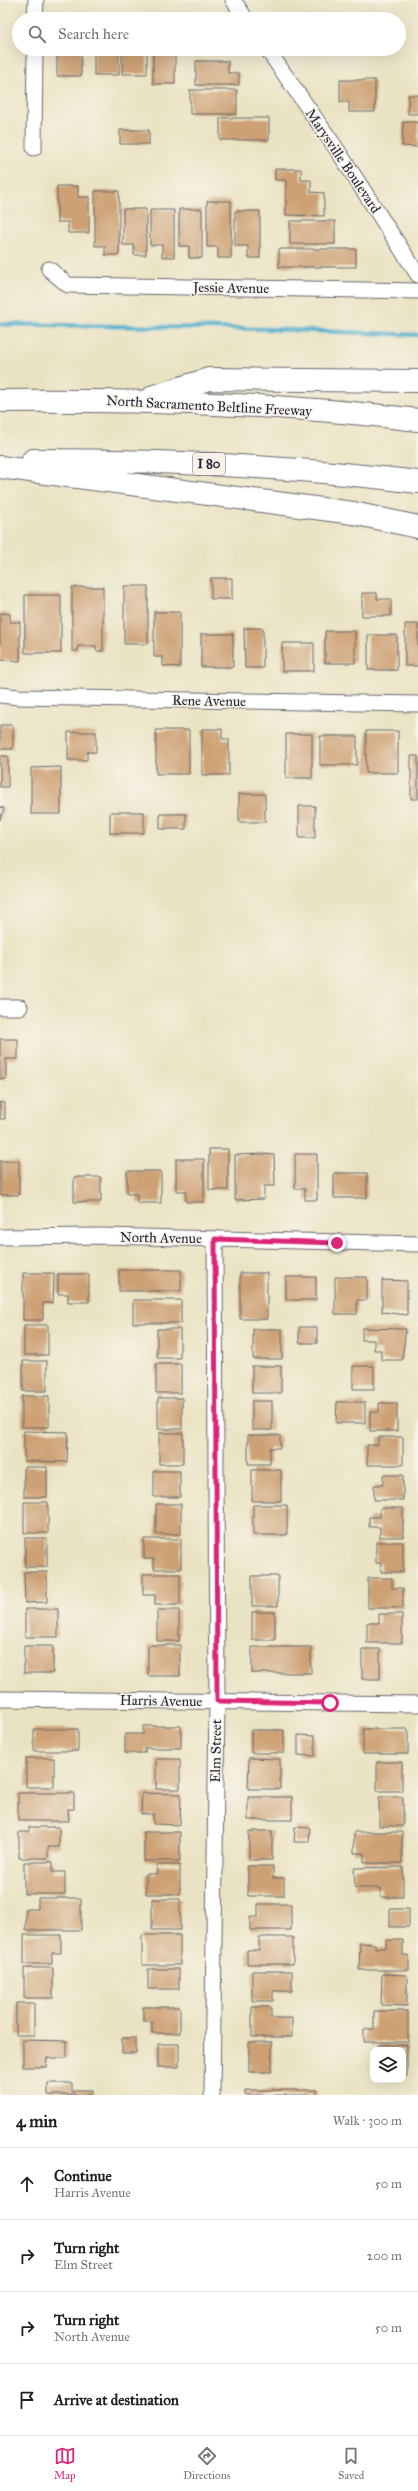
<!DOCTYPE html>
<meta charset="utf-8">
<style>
body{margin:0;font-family:"IM FELL Great Primer",serif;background:#f2f2f2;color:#202124}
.controls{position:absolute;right:12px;bottom:12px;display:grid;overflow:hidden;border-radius:8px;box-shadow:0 4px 16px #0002}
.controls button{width:36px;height:36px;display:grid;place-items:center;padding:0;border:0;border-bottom:1px solid #e0e0e0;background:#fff;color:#202124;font:20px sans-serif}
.stop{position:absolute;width:12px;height:12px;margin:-9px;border:3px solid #db2777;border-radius:50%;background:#fff}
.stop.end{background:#db2777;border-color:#fff;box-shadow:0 1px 4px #0008}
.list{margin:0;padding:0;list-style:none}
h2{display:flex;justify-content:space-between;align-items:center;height:52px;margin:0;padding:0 16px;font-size:17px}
h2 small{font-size:13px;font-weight:400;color:#757577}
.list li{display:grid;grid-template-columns:26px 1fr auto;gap:12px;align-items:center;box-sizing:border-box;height:72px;padding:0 16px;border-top:1px solid #e0e0e0}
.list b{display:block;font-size:15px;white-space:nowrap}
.list p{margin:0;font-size:13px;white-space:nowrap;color:#757577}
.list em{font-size:13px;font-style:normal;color:#757577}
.icon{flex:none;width:22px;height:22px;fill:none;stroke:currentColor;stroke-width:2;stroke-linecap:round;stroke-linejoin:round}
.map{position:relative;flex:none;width:418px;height:2095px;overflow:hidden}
.search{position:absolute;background:#fff;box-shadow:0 4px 16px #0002;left:12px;right:12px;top:12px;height:44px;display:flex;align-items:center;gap:10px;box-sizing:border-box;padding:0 14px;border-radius:22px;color:#757577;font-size:15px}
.sheet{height:340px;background:#fff}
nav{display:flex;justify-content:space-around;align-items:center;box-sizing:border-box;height:56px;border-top:1px solid #e0e0e0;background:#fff;font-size:11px;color:#757577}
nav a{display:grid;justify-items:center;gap:2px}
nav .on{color:#db2777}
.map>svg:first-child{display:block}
</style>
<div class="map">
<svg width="418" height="2095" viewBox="0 0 418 2095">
<rect width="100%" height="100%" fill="#f7f3e8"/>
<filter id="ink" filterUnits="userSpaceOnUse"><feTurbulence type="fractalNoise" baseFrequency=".025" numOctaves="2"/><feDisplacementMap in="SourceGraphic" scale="8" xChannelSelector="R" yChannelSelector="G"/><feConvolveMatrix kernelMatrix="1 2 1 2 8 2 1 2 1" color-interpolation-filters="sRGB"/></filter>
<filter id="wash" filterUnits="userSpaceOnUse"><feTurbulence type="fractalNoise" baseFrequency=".012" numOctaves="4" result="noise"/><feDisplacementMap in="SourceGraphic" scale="16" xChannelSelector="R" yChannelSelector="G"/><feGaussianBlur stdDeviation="0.9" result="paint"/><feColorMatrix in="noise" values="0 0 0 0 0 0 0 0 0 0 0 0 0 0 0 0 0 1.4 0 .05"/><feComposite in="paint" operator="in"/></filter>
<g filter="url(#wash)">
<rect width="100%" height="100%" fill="#eae3c3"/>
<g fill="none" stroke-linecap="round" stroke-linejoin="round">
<path stroke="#4aabca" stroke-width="4.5" d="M0,324L266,329L418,335"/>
</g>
<g id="blocks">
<path fill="#cda174" d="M57,49H81V76H57Z
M94,49H119V75H94Z
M122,49H147V74H122Z
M153,49H175V84H153Z
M196,61H228V73H239V85H196Z
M340,80H375V112H349V102H340Z
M190,90H237V114H190Z
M408,95H418V114H408Z
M220,118H269V140H220Z
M403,122H418V147L402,146Z
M120,130H149V144H120Z
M275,169H301V180H311V192L324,193V216L286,215V180H275Z
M57,186H78V197H89V233H68V222H57Z
M95,191H119V255H105V246H95Z
M207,201H231V258H218V247H207Z
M123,209H146V255H134V245H123Z
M179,209H202V258H189V246H179Z
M150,210H174V257H162V245H150Z
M235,211H260V258H248V246H235Z
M290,221H335V244H290Z
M279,249H356V267H279Z
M211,578H232V599H211Z
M124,586H148V644H124Z
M72,587H103V651H96V646H78V651H72Z
M362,593H377V599H391V616H362Z
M25,595H61V653H25Z
M154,612H180V667L163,666V657H154Z
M0,613L10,614V622H20V661L0,660Z
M405,624H418V666H405Z
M244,628H263V668H245Z
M325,631H355V663H325Z
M201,634H233V667H201Z
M368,635H397V670H368Z
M282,643H314V671H282Z
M0,725H13V749H0Z
M202,729H222V739H229V775H202Z
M156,730H189V774H156Z
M366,731H398V773H366Z
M68,732H96V752H87V760H68Z
M286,734H312V778H286Z
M320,736H357V765H320Z
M0,756H8V787H0Z
M411,756H418V799H411Z
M61,767V814H31V768Z
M239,794H265V822H239Z
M299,806H315V838H299Z
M0,807L4,808L0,820Z
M110,812H144V833H110Z
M160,814H186V829H160Z
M0,1039H18V1059H6V1079H0Z
M0,1102L5,1103V1119H0Z
M209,1149H228V1190H209Z
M262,1154L274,1155L275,1186H264V1199L235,1200V1155Z
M295,1154H317V1200H305V1189H295Z
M176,1159H204V1202H186V1191H176Z
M0,1161H19V1195H0Z
M127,1171H161V1203H137V1194H127Z
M334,1173H367V1198H334Z
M74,1177H101V1202H74Z
M119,1270H181V1291H119Z
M23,1273H54L53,1303H43V1320H23Z
M240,1273H267V1319H240Z
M58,1274H89V1302H68V1294H58Z
M286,1277H316V1300H286Z
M335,1277H367V1300H357V1314H335Z
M382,1280L407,1281V1315L382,1312Z
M133,1300H181V1323H133Z
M24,1325H48V1355H24Z
M299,1327H317V1343H299Z
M362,1328L406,1329L402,1360H381V1350H374V1340H362Z
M157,1329H180V1358H157Z
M253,1329H282V1359H253Z
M23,1361H47V1391H23Z
M156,1364H181V1393H156Z
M252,1366H281V1393H252Z
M353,1366H374V1389H353Z
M22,1396H49V1427H22Z
M158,1398H182V1429H158Z
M252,1401H272V1430H252Z
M337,1402H365V1423H336Z
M379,1403H397V1431H370V1412H379Z
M24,1431L68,1432L67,1462L24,1461Z
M159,1433H183V1464H159Z
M248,1435H280V1448H270V1464H248Z
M378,1437H403V1465H367V1445H378Z
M24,1467H47V1497H24Z
M252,1470H281V1501H252Z
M154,1471H180V1497H154Z
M383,1475H403V1500H374V1485H383Z
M24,1502H48V1533H24Z
M156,1504H181V1534H156Z
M253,1505H287V1535H253Z
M380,1508H403V1537H380V1527H369V1517H380Z
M25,1538H47V1567H25Z
M144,1539H181V1569H154V1559H144Z
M376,1542H403V1572H381V1563H376Z
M24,1572H47V1602L25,1603Z
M143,1574H180V1605H155V1595H143Z
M252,1576H278V1606H252Z
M368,1578H392V1588H403V1608H368Z
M25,1609H58V1637H25Z
M157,1610H179V1641H157Z
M252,1612H275V1640H252Z
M379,1614H402V1643H367V1623H379Z
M148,1645H180V1676H148Z
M24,1646H53V1673H24Z
M252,1647H311V1673H252Z
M362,1649H380V1679H362Z
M143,1726H181V1748H145V1753H125V1734H143Z
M34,1729H78V1751H34Z
M363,1729H408V1754H363Z
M251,1730H284V1753H251Z
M298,1735L315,1736V1756L298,1755Z
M26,1758H54V1787H26Z
M249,1758L280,1759V1789H248Z
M156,1759H180V1789H156Z
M377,1762H402V1791H377Z
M18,1793H74V1809H68L69,1821H18Z
M142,1793L181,1794L180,1825L153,1824V1814H141Z
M248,1797H292V1820H248Z
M379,1797H403V1826H379Z
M29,1827H59V1847H48V1858H19V1832H29Z
M295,1827L310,1828L309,1842H294Z
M249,1831H272V1860H249Z
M144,1832H180V1861H144Z
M354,1832H402V1863H364V1853H354Z
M24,1862H53V1872H65V1894H24Z
M157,1865H180V1894H146V1874H157Z
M248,1866H273V1878H284V1896H248Z
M403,1867V1897H381V1888H355L354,1868Z
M38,1898H81V1930H26V1909H38Z
M152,1899H180V1930H152Z
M258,1904H291V1930H250V1917H258Z
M390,1909H409V1927H390Z
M24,1935H61V1953H52V1964H24Z
M142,1935H180V1965H142Z
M259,1937H293V1964H247V1950H259Z
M386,1940H403V1955H409V1970H359L360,1943L375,1944V1948H386Z
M24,1968H53V1998H24Z
M148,1969H179V1989H148Z
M252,1971H292V1991H273V2001H252Z
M382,1974L407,1975V2006L381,2005Z
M16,2003H34V2035H16Z
M143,2007H180V2033H152V2021H143Z
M252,2007H271V2018H292V2037H252Z
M374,2011H408V2042H364V2029H374Z
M122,2038H136V2053H122Z
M23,2040L67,2041V2058H47L46,2067H23Z
M249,2042H272V2072H249Z
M158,2044H179V2067H158Z
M378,2045H407V2076H403V2050H378Z
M48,2083H72V2095H48Z
M74,2090H92V2095H74Z
M245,2090H317V2095H245Z"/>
</g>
</g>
<g filter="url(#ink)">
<use href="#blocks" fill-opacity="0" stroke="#68666b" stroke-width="1"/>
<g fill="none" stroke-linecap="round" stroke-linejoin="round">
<g stroke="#68666b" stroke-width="17">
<path id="minor" d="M233,0L246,19
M35,19L36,0
M267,49L338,151L418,275
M34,148L35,49
M49,269L68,285L418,291
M0,695L19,697L418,704
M0,1007H20
M0,1237L102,1236L418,1244
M0,1699L418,1704
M212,2095L217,1701L215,1239"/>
</g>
<g stroke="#68666b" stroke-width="24">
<path id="highway" d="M154,396L209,379L418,381
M0,401C139,400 279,403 418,420
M33,460C162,460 290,466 418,482
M0,467L353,513L418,527"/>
</g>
<use href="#minor" stroke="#fff" stroke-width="15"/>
<use href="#highway" stroke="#fff" stroke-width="22"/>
</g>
</g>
<g fill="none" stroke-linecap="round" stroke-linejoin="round" filter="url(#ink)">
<path stroke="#db2777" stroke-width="5" d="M330,1703L217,1701L215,1239L337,1243"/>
</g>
<g text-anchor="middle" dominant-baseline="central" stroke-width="3" stroke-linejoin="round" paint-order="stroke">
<rect fill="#f7f3e8" stroke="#62616f" stroke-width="1" x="193" y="453" width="32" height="22" rx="3"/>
<g font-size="13" font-weight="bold" fill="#22223b">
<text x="209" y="464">I 80</text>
</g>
<g font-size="14" fill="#22223b" stroke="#f7f3e8">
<text transform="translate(343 161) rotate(56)">Marysville Boulevard</text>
<text transform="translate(231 288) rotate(1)">Jessie Avenue</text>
<text transform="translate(209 406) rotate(3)">North Sacramento Beltline Freeway</text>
<text transform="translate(209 701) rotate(1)">Rene Avenue</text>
<text transform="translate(161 1238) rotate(1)">North Avenue</text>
<text transform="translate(161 1701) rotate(1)">Harris Avenue</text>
<text transform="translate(216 1751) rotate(-89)">Elm Street</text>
</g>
</g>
</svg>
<div class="controls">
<button><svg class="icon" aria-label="layers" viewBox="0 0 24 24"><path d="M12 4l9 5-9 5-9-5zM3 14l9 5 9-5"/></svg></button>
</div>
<div class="stop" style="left:330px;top:1703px"></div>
<div class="stop end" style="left:337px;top:1243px"></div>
<div class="search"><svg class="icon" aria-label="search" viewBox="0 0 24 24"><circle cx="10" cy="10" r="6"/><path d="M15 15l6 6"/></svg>Search here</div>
</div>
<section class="sheet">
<h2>4 min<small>Walk · 300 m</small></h2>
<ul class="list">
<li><svg class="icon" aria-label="ahead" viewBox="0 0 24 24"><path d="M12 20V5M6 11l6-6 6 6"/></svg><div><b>Continue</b><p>Harris Avenue</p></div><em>50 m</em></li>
<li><svg class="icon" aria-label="right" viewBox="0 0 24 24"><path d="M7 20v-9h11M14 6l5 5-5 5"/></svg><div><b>Turn right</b><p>Elm Street</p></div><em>200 m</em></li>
<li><svg class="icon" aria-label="right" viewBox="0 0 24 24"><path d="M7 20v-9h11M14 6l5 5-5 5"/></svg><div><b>Turn right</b><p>North Avenue</p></div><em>50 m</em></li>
<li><svg class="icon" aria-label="arrive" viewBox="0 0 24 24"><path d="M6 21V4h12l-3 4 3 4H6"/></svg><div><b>Arrive at destination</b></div></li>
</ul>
</section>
<nav>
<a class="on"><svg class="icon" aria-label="map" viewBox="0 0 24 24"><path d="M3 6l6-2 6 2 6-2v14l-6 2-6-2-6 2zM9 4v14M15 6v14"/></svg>Map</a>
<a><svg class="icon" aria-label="directions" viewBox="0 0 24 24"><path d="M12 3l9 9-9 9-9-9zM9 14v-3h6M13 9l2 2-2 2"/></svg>Directions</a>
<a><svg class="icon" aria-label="saved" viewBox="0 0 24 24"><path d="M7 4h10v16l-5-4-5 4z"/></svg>Saved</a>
</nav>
